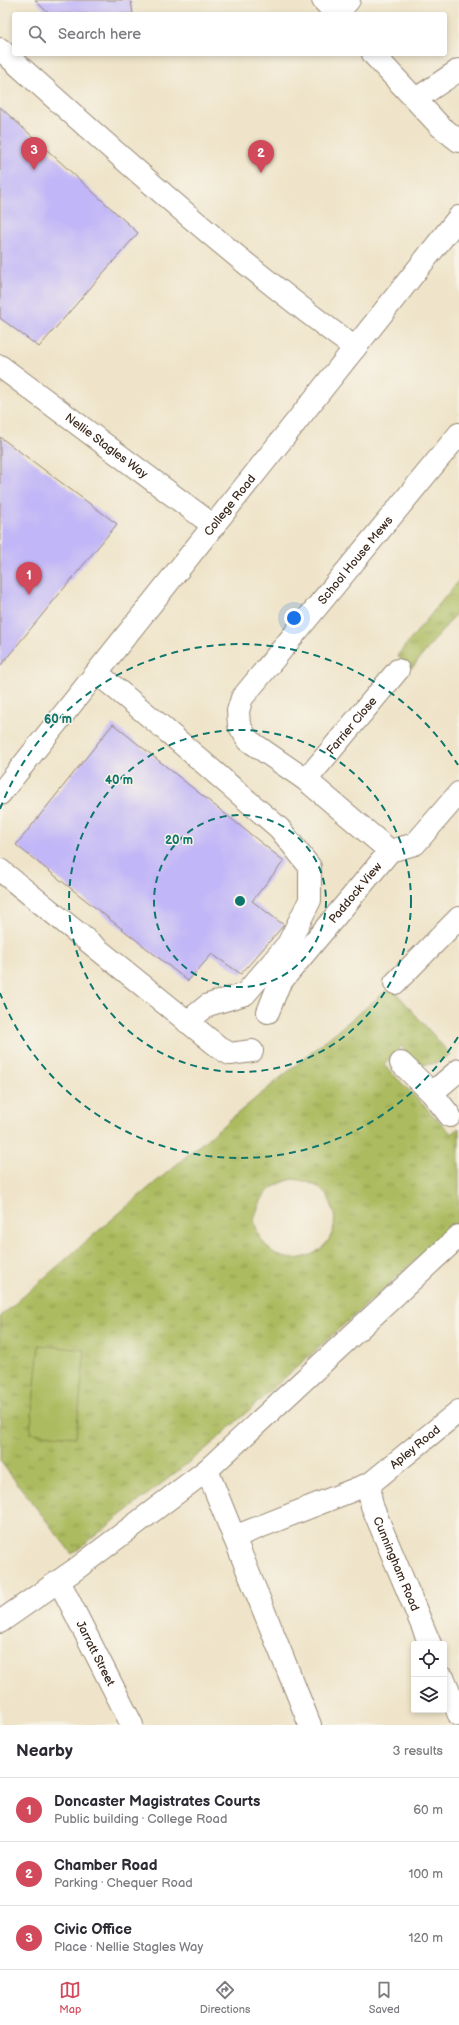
<!DOCTYPE html>
<meta charset="utf-8">
<style>
body{margin:0;font-family:"Balsamiq Sans",sans-serif;background:#f7f7f7;color:#2b2b33}
.controls{position:absolute;right:12px;bottom:12px;display:grid;overflow:hidden;border-radius:4px;box-shadow:0 2px 6px #0003}
.controls button{width:36px;height:36px;display:grid;place-items:center;padding:0;border:0;border-bottom:1px solid #e1e1e2;background:#fff;color:#2b2b33;font:20px sans-serif}
.you{position:absolute;left:294px;top:618px;width:14px;height:14px;margin:-10px;border:3px solid #fff;border-radius:50%;background:#1a73e8;box-shadow:0 0 0 6px #1a73e833}
.badge{display:grid;place-items:center;width:26px;height:26px;border-radius:50%;background:#d1495b;color:#fff;font-size:13px;font-weight:700}
.pin{position:absolute;translate:-50% -33px;filter:drop-shadow(0 1px 2px #0008)}
.pin::after{content:'';position:absolute;top:21px;width:14px;height:12px;background:inherit;clip-path:polygon(0 0,100% 0,50% 100%)}
.list{margin:0;padding:0;list-style:none}
h2{display:flex;justify-content:space-between;align-items:center;height:52px;margin:0;padding:0 16px;font-size:17px}
h2 small{font-size:13px;font-weight:400;color:#7c7c81}
.list li{display:grid;grid-template-columns:26px 1fr auto;gap:12px;align-items:center;box-sizing:border-box;height:64px;padding:0 16px;border-top:1px solid #e1e1e2}
.list b{display:block;font-size:15px;white-space:nowrap}
.list p{margin:0;font-size:13px;white-space:nowrap;color:#7c7c81}
.list em{font-size:13px;font-style:normal;color:#7c7c81}
.icon{flex:none;width:22px;height:22px;fill:none;stroke:currentColor;stroke-width:2;stroke-linecap:round;stroke-linejoin:round}
.map{position:relative;flex:none;width:459px;height:1725px;overflow:hidden}
.search{position:absolute;background:#fff;box-shadow:0 2px 6px #0003;left:12px;right:12px;top:12px;height:44px;display:flex;align-items:center;gap:10px;box-sizing:border-box;padding:0 14px;border-radius:4px;color:#7c7c81;font-size:15px}
.sheet{height:244px;background:#fff}
nav{display:flex;justify-content:space-around;align-items:center;box-sizing:border-box;height:56px;border-top:1px solid #e1e1e2;background:#fff;font-size:11px;color:#7c7c81}
nav a{display:grid;justify-items:center;gap:2px}
nav .on{color:#d1495b}
.map>svg:first-child{display:block}
</style>
<div class="map">
<svg width="459" height="1725" viewBox="0 0 459 1725">
<defs>
<pattern id="grass-tufts" width="24" height="20" patternUnits="userSpaceOnUse"><rect width="24" height="20" fill="#acbb5e"/><path d="M3 7l-1-3M5 7V3M7 7l1-3M15 17l-1-3M17 17v-4M19 17l1-3" fill="none" stroke="#8d984d"/></pattern>
</defs>
<rect width="100%" height="100%" fill="#f7f3e8"/>
<filter id="ink" filterUnits="userSpaceOnUse"><feTurbulence type="fractalNoise" baseFrequency=".025" numOctaves="2"/><feDisplacementMap in="SourceGraphic" scale="8" xChannelSelector="R" yChannelSelector="G"/><feConvolveMatrix kernelMatrix="1 2 1 2 8 2 1 2 1" color-interpolation-filters="sRGB"/></filter>
<filter id="wash" filterUnits="userSpaceOnUse"><feTurbulence type="fractalNoise" baseFrequency=".012" numOctaves="4" result="noise"/><feDisplacementMap in="SourceGraphic" scale="16" xChannelSelector="R" yChannelSelector="G"/><feGaussianBlur stdDeviation="0.9" result="paint"/><feColorMatrix in="noise" values="0 0 0 0 0 0 0 0 0 0 0 0 0 0 0 0 0 1.4 0 .05"/><feComposite in="paint" operator="in"/></filter>
<g filter="url(#wash)">
<rect width="100%" height="100%" fill="#efe4c9"/>
<path fill="url(#grass-tufts)" stroke="#74723e" fill-rule="evenodd" d="M459,580V610L412,668L397,656Z
M391,987L450,1054C440,1062 427,1069 414,1061C410,1059 405,1050 402,1046L384,1065L452,1134L459,1128V1221L208,1447L72,1554L0,1461V1317C128,1203 259,1095 391,987ZM293,1179C309,1181 322,1186 330,1201C352,1248 287,1281 262,1240C258,1235 256,1227 254,1220C261,1196 267,1186 293,1179Z"/>
<path fill="#acbb5e" stroke="#74723e" d="M39,1345L85,1350L76,1437L30,1433Z"/>
<g id="blocks">
<path fill="#c1b6f7" d="M35,0H131L133,14H49Z
M0,107L138,233L39,347L0,318Z
M0,437L117,524L0,666Z
M113,724L284,861L252,901L284,925L241,974L212,954L188,981L16,845Z"/>
</g>
</g>
<g filter="url(#ink)">
<use href="#blocks" fill-opacity="0" stroke="#958774" stroke-width="1"/>
<g fill="none" stroke-linecap="round" stroke-linejoin="round">
<g stroke="#958774" stroke-width="24">
<g id="minor">
<path d="M323,0L336,14"/>
<path d="M337,14L349,0"/>
<path d="M0,49C115,152 230,257 355,348"/>
<path d="M373,54L440,126L459,141"/>
<path d="M416,99L459,70"/>
<path id="s1" d="M0,366L214,526"/>
<path d="M97,673L161,726L279,828L310,867V900L288,944L245,994L208,1005L187,1022"/>
<path id="s2" d="M306,780L398,670"/>
<path id="s3" d="M0,794L459,217"/>
<path id="s4" d="M390,851L306,780L248,740L239,725L238,711L242,698L459,434"/>
<path d="M0,870L220,1048L230,1054L252,1051"/>
<path d="M395,983L459,918"/>
<path id="s5" d="M268,1012L279,984L390,851L415,844L459,793"/>
<path d="M401,1063L432,1093L459,1070"/>
<path d="M432,1093L450,1116"/>
<path d="M207,1470L310,1725"/>
<path id="s6" d="M371,1483L370,1495L372,1506L430,1644"/>
<path id="s7" d="M234,1537L371,1483L459,1411"/>
<path id="s8" d="M59,1581L132,1725"/>
<path d="M0,1622L76,1569L207,1470L459,1236"/>
<path d="M444,1679L459,1715"/>
</g>
</g>
<use href="#minor" stroke="#fff" stroke-width="22"/>
</g>
</g>
<g fill="none" stroke="#0f766e" stroke-width="2" stroke-dasharray="7 5">
<circle cx="240" cy="901" r="86"/>
<circle cx="240" cy="901" r="171"/>
<path d="M458 1037A257 257 0 0 1 0 993M0 809A257 257 0 0 1 458 765"/>
</g>
<g text-anchor="middle" dominant-baseline="central" stroke-width="3" stroke-linejoin="round" paint-order="stroke">
<g font-size="12" fill="#3b2a1e" stroke="#f7f3e8">
<text stroke="none"><textPath href="#s1" startOffset="133">Nellie Stagles Way</textPath></text>
<text stroke="none"><textPath href="#s3" startOffset="369">College Road</textPath></text>
<text stroke="none"><textPath href="#s4" startOffset="404">School House Mews</textPath></text>
<text stroke="none"><textPath href="#s2" startOffset="71">Farrier Close</textPath></text>
<text stroke="none"><textPath href="#s5" startOffset="149">Paddock View</textPath></text>
<text stroke="none"><textPath href="#s7" startOffset="204">Apley Road</textPath></text>
<text stroke="none"><textPath href="#s6" startOffset="86">Cunningham Road</textPath></text>
<text stroke="none"><textPath href="#s8" startOffset="81">Jarratt Street</textPath></text>
</g>
</g>
<circle cx="240" cy="901" r="6" fill="#0f766e" stroke="#f7f3e8" stroke-width="2"/>
<g font-size="12" text-anchor="middle" font-weight="bold" fill="#0f766e" stroke="#f7f3e8" stroke-width="3" stroke-linejoin="round" paint-order="stroke">
<text x="58" y="723">60 m</text>
<text x="119" y="784">40 m</text>
<text x="179" y="844">20 m</text>
</g>
</svg>
<div class="controls">
<button><svg class="icon" aria-label="locate" viewBox="0 0 24 24"><circle cx="12" cy="12" r="6"/><path d="M12 2v4M12 18v4M2 12h4M18 12h4"/></svg></button>
<button><svg class="icon" aria-label="layers" viewBox="0 0 24 24"><path d="M12 4l9 5-9 5-9-5zM3 14l9 5 9-5"/></svg></button>
</div>
<div class="you"></div>
<div class="pin badge" style="left:29px;top:595px">1</div>
<div class="pin badge" style="left:261px;top:173px">2</div>
<div class="pin badge" style="left:34px;top:170px">3</div>
<div class="search"><svg class="icon" aria-label="search" viewBox="0 0 24 24"><circle cx="10" cy="10" r="6"/><path d="M15 15l6 6"/></svg>Search here</div>
</div>
<section class="sheet">
<h2>Nearby<small>3 results</small></h2>
<ul class="list">
<li><span class="badge">1</span><div><b>Doncaster Magistrates Courts</b><p>Public building · College Road</p></div><em>60 m</em></li>
<li><span class="badge">2</span><div><b>Chamber Road</b><p>Parking · Chequer Road</p></div><em>100 m</em></li>
<li><span class="badge">3</span><div><b>Civic Office</b><p>Place · Nellie Stagles Way</p></div><em>120 m</em></li>
</ul>
</section>
<nav>
<a class="on"><svg class="icon" aria-label="map" viewBox="0 0 24 24"><path d="M3 6l6-2 6 2 6-2v14l-6 2-6-2-6 2zM9 4v14M15 6v14"/></svg>Map</a>
<a><svg class="icon" aria-label="directions" viewBox="0 0 24 24"><path d="M12 3l9 9-9 9-9-9zM9 14v-3h6M13 9l2 2-2 2"/></svg>Directions</a>
<a><svg class="icon" aria-label="saved" viewBox="0 0 24 24"><path d="M7 4h10v16l-5-4-5 4z"/></svg>Saved</a>
</nav>
